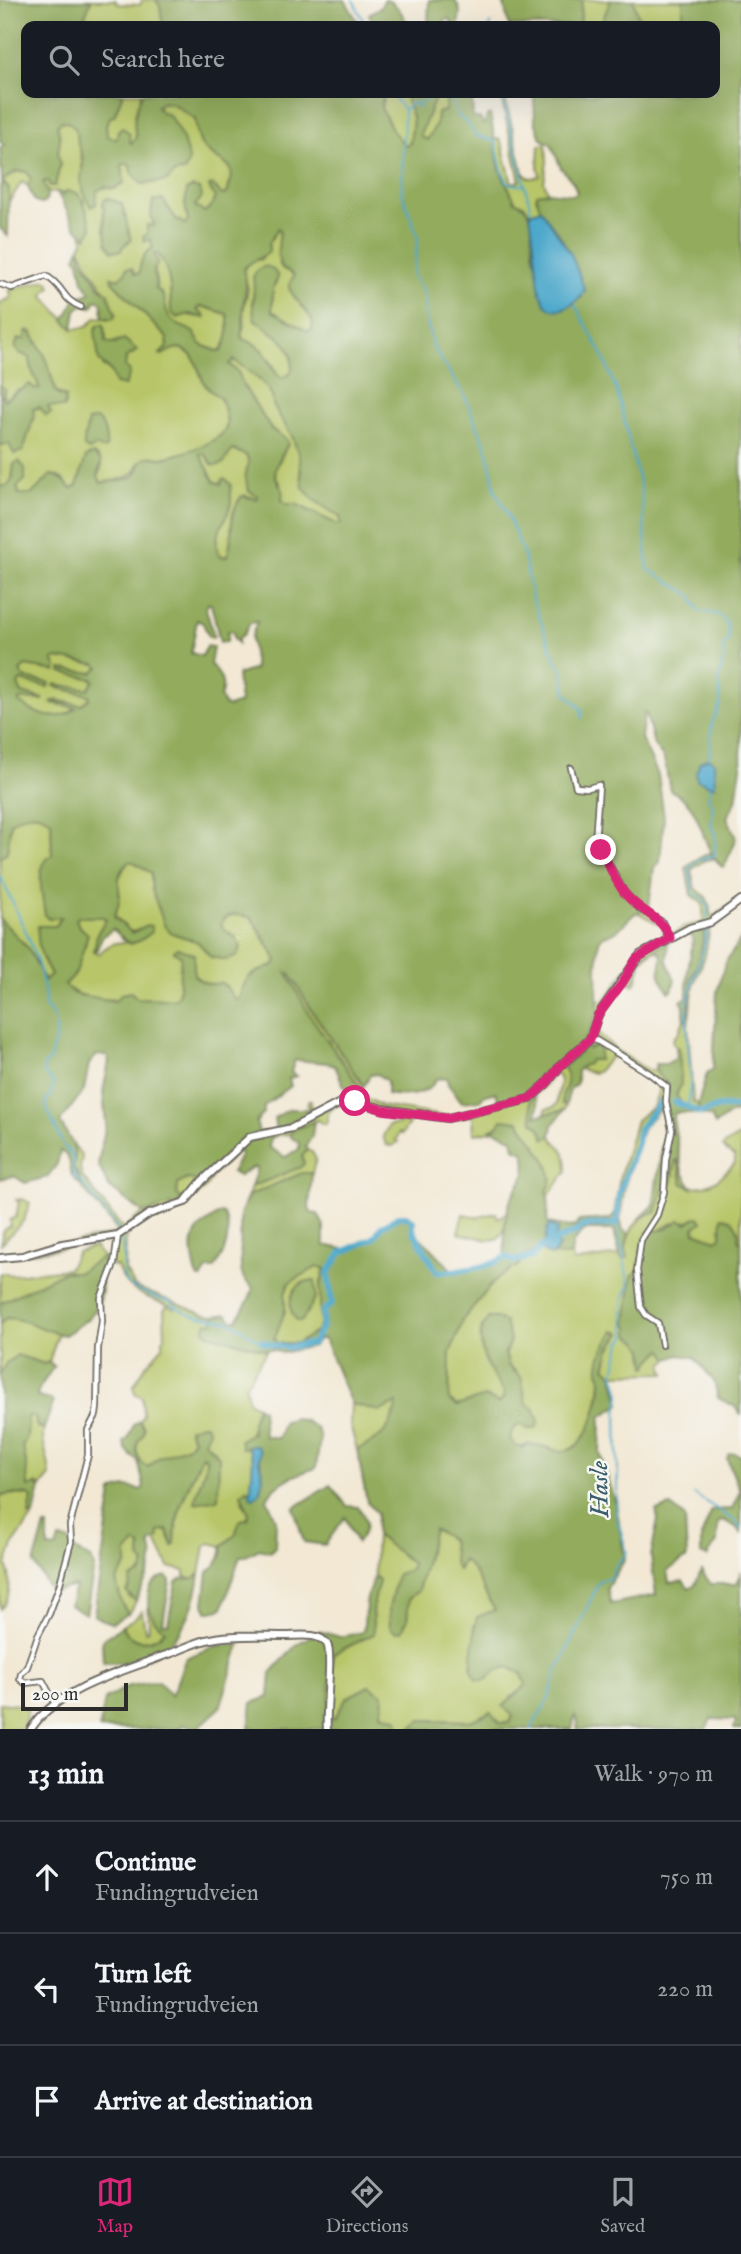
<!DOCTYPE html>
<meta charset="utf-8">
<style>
body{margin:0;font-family:"IM FELL English",serif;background:#20242c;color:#f1f3f6}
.scale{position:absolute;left:21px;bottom:18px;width:107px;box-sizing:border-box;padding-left:7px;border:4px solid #2b2b2b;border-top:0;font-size:19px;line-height:24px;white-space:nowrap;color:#2b2b2b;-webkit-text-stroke:5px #f6f6f2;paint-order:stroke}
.stop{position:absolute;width:21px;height:21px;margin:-16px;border:5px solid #db2777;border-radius:50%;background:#fff}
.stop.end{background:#db2777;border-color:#fff;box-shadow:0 2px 7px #0008}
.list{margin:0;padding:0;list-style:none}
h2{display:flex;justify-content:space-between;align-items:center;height:91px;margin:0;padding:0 28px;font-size:30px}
h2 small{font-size:23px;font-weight:400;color:#9ea1a6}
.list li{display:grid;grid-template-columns:46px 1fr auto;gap:21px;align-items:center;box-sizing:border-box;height:112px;padding:0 28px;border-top:2px solid #363941}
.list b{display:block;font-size:26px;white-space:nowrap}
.list p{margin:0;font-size:23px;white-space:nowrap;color:#9ea1a6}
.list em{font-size:23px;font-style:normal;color:#9ea1a6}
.icon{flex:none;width:38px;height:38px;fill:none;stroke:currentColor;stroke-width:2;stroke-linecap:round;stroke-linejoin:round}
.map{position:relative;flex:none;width:741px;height:1729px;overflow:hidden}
.search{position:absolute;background:#171b24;box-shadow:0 7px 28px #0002;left:21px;right:21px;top:21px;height:77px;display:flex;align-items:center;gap:18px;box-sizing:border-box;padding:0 24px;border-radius:14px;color:#9ea1a6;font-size:26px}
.sheet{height:427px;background:#171b24}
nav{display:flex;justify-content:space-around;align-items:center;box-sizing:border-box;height:98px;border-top:2px solid #363941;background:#171b24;font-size:19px;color:#9ea1a6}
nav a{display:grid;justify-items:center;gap:4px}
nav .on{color:#db2777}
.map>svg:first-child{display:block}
</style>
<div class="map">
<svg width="741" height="1729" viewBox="0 0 741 1729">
<rect width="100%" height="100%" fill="#f6f6f2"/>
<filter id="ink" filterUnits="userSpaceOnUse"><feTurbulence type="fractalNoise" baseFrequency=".0143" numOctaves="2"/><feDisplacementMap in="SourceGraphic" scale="14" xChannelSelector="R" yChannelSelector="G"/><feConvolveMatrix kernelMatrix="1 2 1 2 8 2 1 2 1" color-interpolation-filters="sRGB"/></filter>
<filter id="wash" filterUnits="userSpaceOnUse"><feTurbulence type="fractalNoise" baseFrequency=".00686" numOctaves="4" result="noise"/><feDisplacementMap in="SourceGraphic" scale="28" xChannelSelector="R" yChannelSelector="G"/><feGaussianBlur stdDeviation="1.57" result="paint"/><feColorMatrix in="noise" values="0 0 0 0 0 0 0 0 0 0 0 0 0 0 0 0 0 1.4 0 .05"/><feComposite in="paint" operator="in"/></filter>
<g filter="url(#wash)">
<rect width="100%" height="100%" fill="#f2e8d4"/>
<path fill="#b8c669" stroke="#72784a" stroke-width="2" fill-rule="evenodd" d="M91,0H115L118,4L140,5L142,0H156L160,6L163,26H81Z
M582,0H611L600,26H580Z
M633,0H683V26H642Z
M123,93H142C137,107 133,123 136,138L132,143L128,138L129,133L119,130L116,139L107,136L106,124L110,117L114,116Z
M382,93H393L396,95L404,93L413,120L410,143L405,146L394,133L381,108L383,97Z
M437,93L457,94L447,96L445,111L437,113L436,125L427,140L420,136L421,132Z
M500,93H504L523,172C528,179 532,179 540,176L538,166L539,145L546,144L547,162L544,182L548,192L537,194L536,198L541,209L530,213L525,206L515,201L500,170L494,139H499L502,144L512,183L520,181Z
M162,102L173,104L195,119C199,153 205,149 230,167L232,176L227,194L222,195L209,187L215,197L211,207L204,212L195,206L193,187L188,190L185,204L188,221L185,224L176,219L163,200L151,214L155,224C148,233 153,239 154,249L139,274L125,273L118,279L112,277V281L167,338L168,346L161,354C167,353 173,346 181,349C200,355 197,375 207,388C211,392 217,394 220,399C224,405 229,423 225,430C214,449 160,459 139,462C134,482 118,478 101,483L98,476L102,466L98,457L93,455L86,458L77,486L71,490C66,482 61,476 51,475L32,494H19L14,465L12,479L7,486H0V445L9,443L33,409L48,407L66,397L56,392L45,356L32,332L26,331L23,353L30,358L32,371L40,388L18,390L3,400L4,389L0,386V303L11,298L10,290L45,280L49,282L51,287L45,292L44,297L73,329L87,327L96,317L109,319L116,316C110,289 89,275 80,247L83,241L82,232L87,237L92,228L83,200L57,192L48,193L43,184L45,180L49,181L50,186H55L60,165L58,154L60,138L57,125L62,121C79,123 75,133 79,146C82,159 83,167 81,181L96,204V191L104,187L111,189L122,165L126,163L129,164L132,173L142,184L167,181L161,112L157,106ZM108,198L122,204L131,240L123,246L104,230L103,202ZM106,334V342L109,344L120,340L134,353L126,358L125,366L111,371L103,367Z
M18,171L27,172L32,180L28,186L22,182L9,202V195L4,183L1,184L2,181Z
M276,228L280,231L279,238L294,276C283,299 306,301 313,322L312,330L308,331L272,311L273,289L278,277L255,287L252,303L269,331L279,335L288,344L294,363L291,373L282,378C274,373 277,370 272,363C266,354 252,342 243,339L241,335L245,323L243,312L248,289L243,270L252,261L262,259Z
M154,254H158C171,271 171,291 171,312L199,317L200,313L197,309L201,306L227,314C231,325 227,343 220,352L200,344C193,331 184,332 175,323C155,306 155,278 154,254Z
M234,360C247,371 275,386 273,405L293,438L299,456L301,478L314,500L340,517L341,524H336L296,504H287L281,500L280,482L276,478L275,470L288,444L277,432L271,429L243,385L238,372L229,363Z
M232,450L246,455L249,462C242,476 250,484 258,496L257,499L245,495C224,512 236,534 227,556L224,557C202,545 232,516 231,500C231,492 227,486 223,479L221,484L214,481L200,454L204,453L213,465Z
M56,658L96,664L99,668L93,673L61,672L93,679L94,681L88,689L57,688L89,695L90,698L81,705L57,700L52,703L76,707C59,725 36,714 19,703V699H44L22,693L18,685L19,681L49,683L24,678L20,671L25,666L56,671L53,659Z
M25,813L42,814L51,821L54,916L62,917L56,926H38L42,958L51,976L45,981L28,948L0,919V857L7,852L10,822Z
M709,853L713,859L705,860L691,870L695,888L706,897L709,904L711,918L741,898L710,927L705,956L694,984L688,1025L693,1102L698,1104L699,1108L697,1109L682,1104L676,1096L681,1085L679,1048L673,1044V1039L679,1032L684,1020H687L692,989L690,980L700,961L705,927L680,936L646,953L600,1016L597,1029L600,1035L617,1051L646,1069L652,1071L655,1068L657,1074L668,1084V1092L660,1101V1111H658L643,1127L625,1185L620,1219L614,1215L620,1176L636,1120L653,1107L659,1090L655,1080L614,1054L597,1072L593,1073L579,1069L590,1060H599L586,1047L566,1063L567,1084L562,1104L566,1105L564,1110L545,1114L546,1109L554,1107L557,1103C556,1091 565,1083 556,1073L530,1100L533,1121L540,1128L545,1139L551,1136C554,1143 558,1143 562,1149C566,1154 567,1165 567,1171L549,1195L547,1191L552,1179L549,1174L550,1167L519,1121L491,1129L492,1131L474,1134L473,1115L449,1120L413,1117L402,1134L399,1133L396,1141L398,1142L392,1146L386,1145L383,1136L389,1125L401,1124L399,1121L402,1120V1115C385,1112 341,1094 329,1112C327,1116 328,1120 326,1124H323L317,1120L291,1131L290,1134L264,1136L235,1154L212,1176L206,1187L185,1205L144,1220L126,1234L125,1270L135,1287L203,1314L214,1316V1323L208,1334L267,1350L245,1386L249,1402L257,1406C254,1422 251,1434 242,1448L248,1447L253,1459L251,1491L247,1489L242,1501L249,1513C246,1527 233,1537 222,1546L210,1543L205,1546L200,1574L194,1578H185V1571L169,1567L156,1541L158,1537L157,1532L167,1530L173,1545H175C175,1506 189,1489 202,1455L206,1457C207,1475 196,1485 196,1502C204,1499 206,1493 210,1485C227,1456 216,1448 189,1432L193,1439L188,1446L158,1458L148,1467L143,1465L135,1449L144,1428L140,1421L143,1416L142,1397L135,1393L133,1387L146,1365L163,1346V1339L165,1337L164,1310L168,1306L176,1309C152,1298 126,1295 117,1266L114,1267L107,1260L113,1256L116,1240L23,1254L118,1233L111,1222L80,1185L81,1180L74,1168L73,1144L82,1156L80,1168L82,1176L123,1229L143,1213L183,1199L177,1195L178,1184L218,1164L242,1139L249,1135L259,1132H272L313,1113L307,1104L309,1100H311V1105L318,1112L345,1100L348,1095L356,1098L360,1095L381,1106L449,1117L497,1103L560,1062L594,1019L598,1011V1000H605L634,958L642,950L663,940V926L637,912L649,907L651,914L664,923L670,933L673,934L686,926L703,923V904L691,895L686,868L692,862Z
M127,862H134L151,873L152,890L172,933L198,942L211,957L237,937L226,932L221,925C225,911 240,914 251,918L277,960L274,965C250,976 248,971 239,998L236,1000L213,985L199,980L181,956L179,993L175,999C162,1000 148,998 135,999C111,1000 83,1002 64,985L76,973L80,953L86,944L76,920L78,917H103L106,919L97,934L94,951L99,954C108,943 120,940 132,944L137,932L129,931L114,915L120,896L117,882Z
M285,972L291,975L312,1011L364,1086L362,1090L309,1014Z
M741,1135V1242L720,1229L722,1237L716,1240L695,1232L694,1218C686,1224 680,1221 671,1224C661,1229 651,1236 642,1244L640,1269L629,1326L644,1350V1359L650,1361L662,1348L669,1359L664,1363L663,1369L666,1373L613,1374L605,1368L610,1349L621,1333L603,1350C602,1376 600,1449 563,1451C556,1452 549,1446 542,1446C532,1445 524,1448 514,1446L510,1439L512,1431L534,1409L526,1403C524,1396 524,1387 521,1380C515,1362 498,1372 510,1340L482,1326C477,1343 484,1361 493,1376C498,1384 503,1387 505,1396L499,1403L485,1397L457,1406L449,1400L450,1353L464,1318L497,1278L518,1266L523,1256L541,1250L551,1256L555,1254L560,1256L571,1255L574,1262L617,1255L619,1252L624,1260L628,1257C620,1240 638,1213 656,1213L663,1190L672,1183L676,1160L678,1161L682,1183C704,1194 721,1179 735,1163V1157L723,1148L724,1145Z
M308,1150L312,1152L316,1159L312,1173H302L248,1196L251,1187L301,1167L304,1162L302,1155Z
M23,1199L30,1203L24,1220L0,1245C3,1236 0,1230 11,1226L10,1220L16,1217L19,1201L15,1200Z
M496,1213L498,1218L507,1213L503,1232L497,1239L488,1240L458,1233L463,1214L478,1217Z
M94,1247L103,1257L79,1272L63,1273L0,1303V1273L13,1275L68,1269L77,1252Z
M317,1267L325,1268L320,1287V1324L317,1331L298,1343H277L274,1339L285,1311V1294L289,1283Z
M6,1318H20L58,1334L49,1362L44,1364L31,1359L0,1375V1324Z
M397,1402C392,1429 382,1439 357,1450L350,1425L351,1404L388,1406Z
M28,1415L35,1416L37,1427L44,1428C40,1443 50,1460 50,1476L40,1488V1486L28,1488C28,1481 25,1450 22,1446L27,1437Z
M12,1494L29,1495L32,1498L29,1516L34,1515L14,1543L6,1565C12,1577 11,1601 0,1609V1496Z
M434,1528L451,1540L455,1565L459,1569L463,1560C478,1571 484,1595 496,1611L474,1625L475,1648L471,1668L486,1680L497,1670L508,1667L522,1674L527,1685L511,1697L512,1715L509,1723H500L490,1712L470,1721L421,1720L410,1729H399L398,1719L382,1714L369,1686L346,1698L335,1718L328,1719L333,1654L374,1634L372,1611L379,1580L374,1576L376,1535L412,1563L410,1570L407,1620L409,1598L418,1591Z
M136,1543L141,1546L140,1558L145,1565L129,1597L136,1601L128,1614L122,1604L116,1581L127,1564V1553Z
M148,1602L154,1620L165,1630C152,1644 131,1645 122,1626L135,1618L142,1611L145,1631L149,1630Z
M0,1703L20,1705L27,1709L24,1729H0Z"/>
<path fill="#92ab5d" stroke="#5e6b44" stroke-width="2" fill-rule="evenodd" d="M0,0H91L81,26H26V93H123L114,116L110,117L106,124L107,136L116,139L119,130L122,127L129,133L130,142L132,143L136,137C132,122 136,108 142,93H382L383,97L381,108L394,133L406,146L410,143L413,120L404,93L413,96L419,95L420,93H437L421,132L420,136L427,140L436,125L437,113L445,111L447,96L469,93L472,96L473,118H480L483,124H485L487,115L490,114L500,170L515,201C543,213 526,240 536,261C541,272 563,294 572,304L582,297C583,276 571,254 560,236C552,223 536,210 537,194L548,192L574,195L577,192L573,182L561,168L551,144L541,139L535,121L534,94L715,93V26H683V0H741V766L736,801L727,817C741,847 736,836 725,865L722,867C696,841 707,808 670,790L664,759L654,745L646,713L644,714L641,738L658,775L664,817L660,862L654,868L649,907L634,914L617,931L602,937L599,941L597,969L598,1011L587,1037L579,1047L560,1062L542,1084L527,1097L497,1103L498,1097L495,1092L483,1096L480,1100L462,1102L448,1084L447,1078L436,1079C428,1097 404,1097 387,1094V1081L377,1074L370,1075L364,1086L312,1011L291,975L287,973L309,1014L362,1090L356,1098L348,1095L335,1066L328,1063L295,1060L291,1072L297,1076L289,1078L291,1086L264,1106V1113L256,1122L259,1132L242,1139L200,1181L187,1179L178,1184L177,1195L184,1199L178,1203L143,1213L109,1187L98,1164L106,1124L103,1092L109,1061L107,1056L97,1055L89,1064L84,1090L60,1122L73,1144L75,1155L74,1168L81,1184C62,1175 78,1159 60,1151L57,1164L47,1177L25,1183L14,1176L0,1179V919L28,948L45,981L51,975C42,959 36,944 38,926H56L61,917L48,919L45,915C43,896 33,866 52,855L51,821C37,809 25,813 11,822L7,852L0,857V486H7L12,480L14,464L19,461L25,468V480L17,487L19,494H32L51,475C61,476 65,482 71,489L77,486L86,457L93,454L101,461L98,476L101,483C110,481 125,481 132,477C141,472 136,461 148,457C154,455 157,459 163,458C178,455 218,443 226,429C229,423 224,404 220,398C217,394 211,392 208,388C197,376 200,356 182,349C175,346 168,352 162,355L160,354L168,346L167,338L112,281L111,277L118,279L125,273L127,268H132L135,274H139C140,263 143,252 153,248L150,239L145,242L143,237L147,234V225L154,226L151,214L153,200H163L176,219L185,224L188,221L185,204L187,190L193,187L199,189L202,197L195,206L204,212L211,207L215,197L209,186L213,185L222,195L227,194L232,176L230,167C205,149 199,153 195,119L173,104L162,102L157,106L161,112L169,115L183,139L189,161L184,172L175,173L167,181L142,184L132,173L129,164L126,163L122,165L124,183L115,189L104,187L97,191L96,204L91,207C87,199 81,190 81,181C80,174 84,167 83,159C83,154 79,149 78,144C76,132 77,123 62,121L57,125L60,138L58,154L60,164L55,186H50L48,181L43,182C46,190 51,197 42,204C33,203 31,194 28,186L31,178L27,172L17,171L2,181L0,147L5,146L0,141ZM278,228L280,231C279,240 275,262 283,269C287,271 291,272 294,276C292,279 289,283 289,287C289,294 309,312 313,322L312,330L308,331L272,311L273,289L278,277C272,263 260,263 253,277C256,292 250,305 255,320C275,335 298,344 291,373L282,378C266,368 272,348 243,339L241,335C244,325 243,321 243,311C243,295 250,286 243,270C249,260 261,260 269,252V243ZM154,254H158C171,271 171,291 171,312L177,318L189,314L205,318L204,315L197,310L201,306L227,314C231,325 227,343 221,352C214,350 204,348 200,343C197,340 197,336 194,333C187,326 177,328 170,318C163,308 168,295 156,289L154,269L158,263ZM234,360C247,371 275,386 273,405L293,438L299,456L303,488L314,500L340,517L341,524H336L296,504H287L282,500C284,487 280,488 276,478C272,468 284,452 288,444L287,440L271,429L243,385L238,372L229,364ZM233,450L246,455L249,462L245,476L249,491L258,496L257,499L242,496C227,514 235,536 227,556L224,557L219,555C211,536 225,523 230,507C233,499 229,492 231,485L226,479H223L221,484L214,481L200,454L204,453L213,465C227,467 224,458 233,450ZM208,603L211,604L220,642L227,641L228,631L233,632L234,639L238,643V639L244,634L250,623L257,622L251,638L255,669L237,675L240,703L228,707L224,705L220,697C226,684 220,674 210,664L213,647L207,646L202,656L191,653L197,620L203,623L209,637L212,638L214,636L206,609ZM56,658L96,664L99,667L93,673L61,669V672L93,679L94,681L88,689L55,684L54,686L89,695L90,698L81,705L52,701V703L76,708C57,724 36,715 19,702V699L44,700L22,693L18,685L20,681L48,687L50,683L24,678L20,671L25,666L56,671L57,667L53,660ZM128,862H134L151,873L152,890L165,927L172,933L198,942L211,957L227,960L237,956L241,946C236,936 228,934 221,925C225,911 240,914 252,918L277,960L274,965C250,976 248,971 239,998L236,1000C231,996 227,984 221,983C219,982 217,984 215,984C207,985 200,981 194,975V954L177,948L174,951L181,956L179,993L175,999L137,998L131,992L121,994L115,1001L74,994L65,985L76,973L88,934L79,926L76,920L78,917H103L106,919L97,934L94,952H96L102,937L113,929C130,946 132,948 152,932L151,926L147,925L132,933L114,917C115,912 119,907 119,901C121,885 113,878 128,862Z
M156,0H345L360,26H163L160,6Z
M384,0C395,0 405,16 407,26H375L369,14L381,7Z
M429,0H455C463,14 459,13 458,26H453L450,19L445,20V26H428Z
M503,0H582L580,26H509Z
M611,0H633L642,26H600Z
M4,183L9,189L8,236L0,228V187Z
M66,191L77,193L83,200L92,228L87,237L76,228L57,192L64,195Z
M108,198L122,204L131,240L123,246L121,251H112L107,243L103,202Z
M80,247L82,259L100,287L108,293L116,314L113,319L103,317L102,305L100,301H95L92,307L82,305L76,310L73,329L64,320L77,297L91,293L83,281L79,261L76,258Z
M102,324L104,325L106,342L115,344L124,339L137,350L126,358L125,366L130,372L125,386L115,384L111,371L99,361L95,331L98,325Z
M29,330L45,356L56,392L60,396L66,397L64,408L51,406L48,407L51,413L46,416L40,407L33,409L34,417L23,451L14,454L9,444L0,445V386L5,389L2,396L4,400L30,384L35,389L40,388L32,371L30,358L18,352L15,347L18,339H25L26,331Z
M96,419C105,424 107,439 106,448L101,449L96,446L89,450L84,447C83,442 87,427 88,421Z
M705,926L700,961L690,980L692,989L687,1020H684V1006L681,1001L687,997V976L693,940L690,932Z
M741,939V1110L730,1114L715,1125L711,1117C705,1115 679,1111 675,1113L673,1119L682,1171L692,1188L682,1183L679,1161L676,1160L672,1183L669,1188L663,1190L656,1213H650L637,1221L653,1206L665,1126L660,1100L668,1092V1084L657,1074L655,1064H666L676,1058V1048H679L681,1085L676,1095L682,1104L697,1109L699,1108L698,1104L707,1073L713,1069L717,992L725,963Z
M668,942L667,961L675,980L672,991L669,992C666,987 662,981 660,976C658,968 664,963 661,953L655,950L642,960L636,983L634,985L625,981L639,958Z
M586,1046L589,1049L595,1046L600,1048L599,1060H590L588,1064L582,1066L577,1071V1083L570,1089L566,1104H562V1096L567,1084L566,1071L563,1067Z
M535,1096L538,1106L536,1116L564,1110L553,1125L551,1136L545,1139L540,1128L533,1121L530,1100Z
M290,1109H310L314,1115L276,1131L274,1118Z
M502,1119L519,1121C530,1141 562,1169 547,1191C551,1201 545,1212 548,1223L570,1227L576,1226L579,1221L610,1219L614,1215L620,1219L623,1230L629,1234L625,1251L628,1257L623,1260L620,1256L614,1230H584L573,1243L571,1255L560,1256L555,1254L559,1247L547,1229C546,1247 541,1250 524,1256L518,1266L497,1278L464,1318L450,1353L449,1400L457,1406L485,1397L499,1403L505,1396C503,1387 498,1384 494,1377C482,1359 475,1336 488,1318H496L505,1322L510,1340L505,1353L509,1367L521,1377L526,1403L534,1409L539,1421L536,1429H528L519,1424L512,1431L510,1439L516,1446L522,1448L528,1444C539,1445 549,1450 560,1451C587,1454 601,1403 601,1382C601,1376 598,1372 599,1366C600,1353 608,1342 614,1331L621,1333L610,1349L605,1367L613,1374L620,1404L601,1417L600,1453L616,1504L625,1559L607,1588L611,1604L656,1595L651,1556L658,1519L656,1511L671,1506L685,1518L687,1558L667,1571L669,1583L683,1581L689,1589L695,1585L701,1571L711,1584H737L741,1571V1729H734L736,1720L711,1719L706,1729H577L578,1721L575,1716L572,1729H410L421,1720L470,1721L491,1712L500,1723H509L512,1715L503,1706L526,1685L522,1674L508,1667L497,1670L485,1680H477C475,1676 473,1673 472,1669C471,1664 475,1623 477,1617L495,1610C484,1595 478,1571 463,1560L458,1570L455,1565L451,1540L434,1529L418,1591L409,1598L407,1620L402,1631L395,1632L390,1627L389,1608L397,1574L410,1570L412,1563L376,1535L377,1513L367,1502L357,1450C381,1439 392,1429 397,1403L380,1411L351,1404L324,1339H319L313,1346L282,1353L276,1350H267L208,1334L204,1330L207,1322L214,1323V1316L227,1314L232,1320H237C242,1309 252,1299 253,1288L244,1279L241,1270L240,1214L248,1196L302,1173H312L309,1208L311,1213L318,1214L324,1226V1245C334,1247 348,1252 358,1247C362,1244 368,1241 372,1238C377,1235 378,1229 383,1225C392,1217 403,1214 413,1221C414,1238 427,1242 437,1254C443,1260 447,1266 454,1272L495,1264L505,1258C504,1240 504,1225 508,1208C515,1181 531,1184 524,1152L514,1148L512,1138L491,1129L498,1126ZM317,1267L325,1268L320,1287V1324L317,1331L298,1343H277L274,1339L285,1311V1294L289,1283Z
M314,1121L312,1136L306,1146L308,1150L302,1156L304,1164L301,1167L251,1187L257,1168L253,1167L239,1176L232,1172L241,1154L238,1150L248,1140L278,1135L271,1138L269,1147L285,1157L299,1149V1143L291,1137V1131Z
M221,1213L224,1214C232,1235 226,1252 214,1269H207L202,1278H199C195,1272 195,1268 194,1262C188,1233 198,1228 221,1213Z
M699,1217L702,1222L694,1228L695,1232L716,1240L721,1237L722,1217C735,1218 740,1229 738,1240L741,1242V1414L734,1406L718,1398L714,1381L694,1357L679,1355L669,1359L662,1349L650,1361L648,1367H646L644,1350L638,1341L629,1335V1326L626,1323L632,1276L640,1269L642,1244L648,1232L666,1229L680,1220L687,1223L694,1218Z
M103,1257L108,1262L99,1268C99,1276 102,1284 102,1291C100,1313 82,1324 65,1335C44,1332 27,1318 6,1318L0,1324V1303L63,1272H79Z
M307,1281H315L316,1297L302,1321H297C285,1307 290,1287 307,1281Z
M17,1355L44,1364L49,1362L54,1366L39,1389L37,1397L52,1400L53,1404L44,1428L37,1427L35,1417L28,1415L27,1437L22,1446C25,1450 28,1481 28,1487L37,1484L40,1488L34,1515L29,1516L32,1498L29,1495L12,1494L0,1496V1375L6,1363Z
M257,1406L262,1409L264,1436L278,1438L283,1423L294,1418L305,1421L317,1429L320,1438L316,1468C297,1474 276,1481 267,1499L276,1519L275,1547L270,1552L259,1549L246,1556H240L223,1608L208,1612L204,1604L208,1572C216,1566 224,1556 222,1546L235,1535L240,1520L248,1519L249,1513L241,1494L247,1489L251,1491V1496L259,1494C260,1489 263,1481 263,1476C263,1473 258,1448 256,1446L242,1448L240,1440L252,1433V1422Z
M140,1421L144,1428L143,1435C133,1444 135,1461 148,1467L158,1458L188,1446L193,1439L189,1428L201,1424H205L209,1430L204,1441L219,1457L218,1499L195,1503C196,1486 207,1474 206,1457L202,1455C188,1487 175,1509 175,1545L173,1546L167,1530L158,1532L159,1537L156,1541H151L150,1545C159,1564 142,1584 136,1601L126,1591L129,1588L131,1579L142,1573L145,1565L140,1558L141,1546L135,1543L127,1552V1564L116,1581L122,1604L128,1614L112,1623L100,1619L94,1615L112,1492C123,1486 128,1486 140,1490L144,1487L138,1461C130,1455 125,1452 124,1442L128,1439L134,1424Z
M734,1453L741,1456V1533L736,1527L723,1520L718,1523L717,1542L707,1557L701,1554V1537L712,1510L732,1509L740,1491L727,1459L729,1454Z
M330,1485L347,1506L358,1507C370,1522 368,1528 357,1543L345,1517L325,1545L304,1542L294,1508Z
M45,1526H48V1548L56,1549L59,1539L68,1540L76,1551L91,1558L94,1567L86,1614L70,1605L75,1586L52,1592L34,1564Z
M200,1574C192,1629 163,1671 103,1662L102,1640L122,1626C131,1645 152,1645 165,1630C162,1627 155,1623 153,1618C145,1601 145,1582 166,1576L170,1580L163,1623H168L176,1582L180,1579L194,1578Z
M374,1576L379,1580L372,1611L374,1634L333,1654L328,1719L335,1718L346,1698L369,1686L383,1694L382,1714L398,1719L399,1729H249L252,1703L269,1697L271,1673L297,1644L319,1631L340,1637L363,1632L367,1597Z
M240,1644L220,1708L198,1728L182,1725L180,1729H99L105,1699L129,1686L159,1681L171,1696L186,1658L215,1646Z"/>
<path fill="#4da8cb" stroke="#3c6a7b" stroke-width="2" d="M541,209L571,254L585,290C579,302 558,318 545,304C545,303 541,293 540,293L530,213Z
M709,758L714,762L715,787L697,780L696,773L700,762Z
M550,1225L558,1229L555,1239L559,1247L551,1256L541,1250C549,1241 543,1232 550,1225Z
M251,1445L257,1446L260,1451L259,1462L263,1477L259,1494L253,1498L250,1496L253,1459L248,1447Z"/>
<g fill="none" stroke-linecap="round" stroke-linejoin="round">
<path stroke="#4da8cb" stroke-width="2" d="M353,0L366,26
M490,23V26
M390,93L404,110L402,192L418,238L413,276L425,294V314L433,347L464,395L474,418L487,449L495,490L507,513L524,555L532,598L554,656L563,672L566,693L582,710V718
M435,93V97L440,98L442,93
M450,93L457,115L467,123L476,136L495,141L502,171L508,183L524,186
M502,93L531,210
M405,109L414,102L418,108L422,101L429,98L430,93
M575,305L602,354L617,391L641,490L648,569L691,595L699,611C712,615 725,610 728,630
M709,757L712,723L720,705L719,678L724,659L723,647L729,639L728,632
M0,876C17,913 46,966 45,1006L52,1014L55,1022
M707,920L708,907L704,899L693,893L689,868L699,860L715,855V834L711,827L713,804L708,799L711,787
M688,1004C691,976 706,955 707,927
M56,1027C58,1039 52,1048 50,1060L44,1065V1073L54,1084L51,1094L46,1101V1107L62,1142
M687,1109C696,1075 683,1041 688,1007
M63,1145L73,1157L74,1178L79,1179L119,1230
M121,1237C122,1244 124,1253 124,1259C122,1280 123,1284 143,1292C152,1296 160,1301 169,1301C192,1322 207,1314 232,1323C241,1327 251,1336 260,1341
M694,1494L735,1521L741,1529
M531,1729L548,1700L557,1671L599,1582L612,1577L614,1568L627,1553L616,1515L618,1467L617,1414L620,1394L614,1373L621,1343L626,1337C624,1322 619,1299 629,1286L617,1224"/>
<path stroke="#4da8cb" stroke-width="6" d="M675,1102L701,1113L719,1107H739L741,1101
M261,1341C282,1349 291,1348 313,1343L322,1327L323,1311L332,1304L328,1273L341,1253L374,1238L382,1226L400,1216H406L413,1221V1230L437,1272C459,1271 486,1269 506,1257L513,1261L533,1257L541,1247L576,1232L583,1226L617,1224L619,1194L637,1143L639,1129L660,1103"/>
</g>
</g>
<g filter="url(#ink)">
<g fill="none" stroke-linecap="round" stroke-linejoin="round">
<g stroke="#716d66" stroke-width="8">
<path id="street" d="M0,284L12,288L46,276C64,286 62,300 81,307
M571,768L576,787L588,788L599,785L595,843L601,850L624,892L640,909L662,922L669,938
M591,1037L649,1073L667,1087L666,1102L672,1130L666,1159L664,1192L657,1215L641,1240L637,1270L641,1307L646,1315L658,1323L662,1345
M55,1704L43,1681L25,1683L20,1679L21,1674L27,1667L38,1635L49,1614L59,1587L71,1542L70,1525L88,1455V1430L96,1415L97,1407L98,1348L102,1321L101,1298L114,1264L118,1235"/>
</g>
<g stroke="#716d66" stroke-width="10">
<path id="secondary" d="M0,1258L22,1256L62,1244L118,1235L149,1214L185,1202L202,1181L250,1137L292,1128L340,1103L355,1101L383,1109L448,1118L529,1099L546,1084L560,1066L590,1039L598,1015L640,955L690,928L711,922L741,900
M31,1729C56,1689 123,1671 166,1655C181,1650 195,1642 211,1639C235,1634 262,1636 286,1636C298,1636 319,1632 327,1644C333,1654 325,1711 327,1729"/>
</g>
<use href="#street" stroke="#fff" stroke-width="4.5"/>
<use href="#secondary" stroke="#fff" stroke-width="6"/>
</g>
</g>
<g fill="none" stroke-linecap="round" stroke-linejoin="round" filter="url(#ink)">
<path stroke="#db2777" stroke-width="9" d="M355,1101L383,1110L448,1118L529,1099L546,1084L560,1066L590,1039L598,1015L623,982L636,959L670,938C661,916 642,913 626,895C615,882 609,865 601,850"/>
</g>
<g text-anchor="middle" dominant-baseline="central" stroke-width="5" stroke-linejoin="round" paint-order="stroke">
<g font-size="26" font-style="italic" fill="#395d6b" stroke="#f6f6f2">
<text transform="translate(600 1489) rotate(-91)">Hasle</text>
</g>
</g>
</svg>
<div class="scale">200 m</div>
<div class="stop" style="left:355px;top:1101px"></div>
<div class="stop end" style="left:601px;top:850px"></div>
<div class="search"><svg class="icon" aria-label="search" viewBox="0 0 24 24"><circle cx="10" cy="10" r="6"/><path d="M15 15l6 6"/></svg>Search here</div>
</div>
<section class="sheet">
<h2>13 min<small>Walk · 970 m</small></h2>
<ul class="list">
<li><svg class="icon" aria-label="ahead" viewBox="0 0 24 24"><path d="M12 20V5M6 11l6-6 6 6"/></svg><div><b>Continue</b><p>Fundingrudveien</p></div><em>750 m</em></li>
<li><svg class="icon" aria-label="left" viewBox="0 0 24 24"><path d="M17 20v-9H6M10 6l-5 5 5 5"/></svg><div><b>Turn left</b><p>Fundingrudveien</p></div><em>220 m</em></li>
<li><svg class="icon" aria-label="arrive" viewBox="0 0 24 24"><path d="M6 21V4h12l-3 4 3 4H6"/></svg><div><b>Arrive at destination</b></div></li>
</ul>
</section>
<nav>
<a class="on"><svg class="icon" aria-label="map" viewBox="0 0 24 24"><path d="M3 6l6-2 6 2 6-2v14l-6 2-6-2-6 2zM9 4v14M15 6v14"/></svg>Map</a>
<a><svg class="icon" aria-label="directions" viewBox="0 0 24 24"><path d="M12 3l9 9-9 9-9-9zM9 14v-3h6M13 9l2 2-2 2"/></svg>Directions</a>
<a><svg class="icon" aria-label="saved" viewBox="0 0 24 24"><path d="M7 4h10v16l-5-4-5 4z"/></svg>Saved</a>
</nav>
